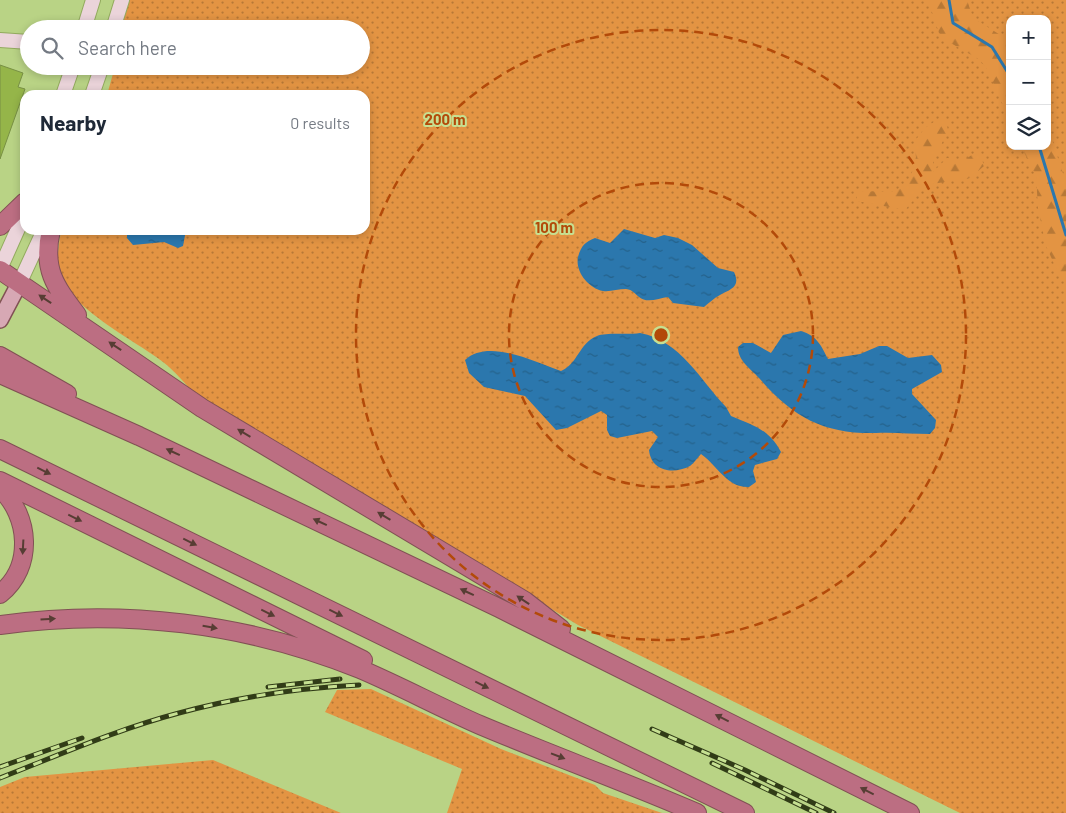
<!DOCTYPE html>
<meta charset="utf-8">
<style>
body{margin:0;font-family:Barlow,sans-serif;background:#f2f2f3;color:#1f2937}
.controls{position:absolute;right:15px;top:15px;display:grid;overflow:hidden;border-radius:10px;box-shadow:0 2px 8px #0003}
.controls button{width:45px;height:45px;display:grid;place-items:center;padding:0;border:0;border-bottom:1px solid #e0e1e3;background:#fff;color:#1f2937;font:25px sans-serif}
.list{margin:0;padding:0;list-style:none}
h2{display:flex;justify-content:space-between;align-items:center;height:65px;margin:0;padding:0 20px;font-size:21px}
h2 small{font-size:16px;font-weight:400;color:#747a83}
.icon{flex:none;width:28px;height:28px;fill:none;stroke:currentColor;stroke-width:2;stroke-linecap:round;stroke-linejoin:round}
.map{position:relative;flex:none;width:1066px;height:813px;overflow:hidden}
.search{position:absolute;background:#fff;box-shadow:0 2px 8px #0003;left:20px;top:20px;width:350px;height:55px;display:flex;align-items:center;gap:12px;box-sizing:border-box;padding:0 18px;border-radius:28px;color:#747a83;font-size:19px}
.panel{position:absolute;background:#fff;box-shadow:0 2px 8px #0003;left:20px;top:90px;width:350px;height:145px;border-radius:15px}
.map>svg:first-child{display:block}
</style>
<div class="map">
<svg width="1066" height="813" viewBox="0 0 1066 813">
<defs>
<pattern id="grass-dots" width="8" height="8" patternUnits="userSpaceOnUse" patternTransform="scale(1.25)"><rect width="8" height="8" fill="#e39443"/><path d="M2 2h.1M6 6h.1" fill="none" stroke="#b77836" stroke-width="1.8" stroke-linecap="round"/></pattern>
<pattern id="forest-firs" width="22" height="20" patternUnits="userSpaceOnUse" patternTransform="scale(1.25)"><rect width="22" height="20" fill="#e39443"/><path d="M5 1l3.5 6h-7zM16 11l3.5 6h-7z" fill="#b77836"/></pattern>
<pattern id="water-ripples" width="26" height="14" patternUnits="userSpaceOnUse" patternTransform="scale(1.25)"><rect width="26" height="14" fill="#2b77ad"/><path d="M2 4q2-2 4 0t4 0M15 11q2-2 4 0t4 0" fill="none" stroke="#24618a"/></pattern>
</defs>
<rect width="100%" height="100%" fill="#b9d385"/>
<path fill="url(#grass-dots)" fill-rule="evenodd" d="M122,0H1066V813H960L578,625L196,395C185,384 175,371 163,362C130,337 79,314 60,277L62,276L57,260L61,230H365V95H107L114,70L117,66H361V29H113ZM1010,19H1047V146H1010Z
M371,689L501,749L595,785L603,793L662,813H447L462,769L325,712L337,690Z
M213,760L341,813H0V787L25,777Z"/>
<path fill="url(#forest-firs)" d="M928,0H967L973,18L1010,41V121L987,69L980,60L949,42L939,33Z
M944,115L948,130L933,162V172L947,158L963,161L979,150L984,166L970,178L926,185L905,210L857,201V191L891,192L909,184L916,157L914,142L925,128Z
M1047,124L1066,183V273L1061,279L1046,246L1038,208L1036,176L1021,146H1047Z"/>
<path fill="url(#water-ripples)" d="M624,229L655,238L664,235L678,238L692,245L718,268L734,272C741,287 731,289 720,295C714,298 709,303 704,307L673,303L668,297C659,298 647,304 639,297C634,293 633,290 626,289C618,289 610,292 603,291C588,288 575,271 578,257C581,246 585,242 595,238L610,243Z
M127,230H186L183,246L178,248L164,242L133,245L127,238Z
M801,331C817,336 821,345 828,359L860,354L879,346H887L908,358L932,355L941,365L942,372L912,389V394L936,420L935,428L930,434C912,434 893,432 876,433C823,434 793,417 759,378C750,368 738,361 738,347L743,343H753L771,353L783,335Z
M640,333C681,341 700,380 726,407L731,416C754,426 769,429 781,452L777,459L755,465L753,471L756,482L749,487C727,488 717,465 701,454C697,458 694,463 690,466C673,475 651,471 649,450L658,437L652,431L617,438L610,436L607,430V415L601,411L567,428L556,430L525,396L484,387L469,373L465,360C488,338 535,362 561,371C578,364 579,343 597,336C606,332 628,335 640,333Z"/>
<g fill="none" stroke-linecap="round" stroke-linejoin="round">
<path stroke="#2b77ad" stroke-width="3" d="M949,0L953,23L992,47L1010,76
M1039,146L1066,235"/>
</g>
<path fill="#95b549" stroke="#789044" d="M0,65L23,73L18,87L25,89L0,159Z"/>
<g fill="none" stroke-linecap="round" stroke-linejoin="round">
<g stroke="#92aa5e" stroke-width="16">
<path id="secondary" d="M84,29L93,0
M113,29L122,0
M0,40L29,42
M63,95L73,66
M92,95L102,66
M0,269L25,213
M20,282L44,230"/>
</g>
<g stroke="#815154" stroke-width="18">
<path id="primary" d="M0,320L20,282"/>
</g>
<g stroke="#815154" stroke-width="20">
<path id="highway" d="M0,226L25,202
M51,230C42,269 55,286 77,315
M0,270L202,408L525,601L561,629
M0,356L67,394
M0,374L139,436L499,608L910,813
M0,449L745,813
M0,481L363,660
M0,488C30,516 34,567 0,594
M0,625C121,608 247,623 360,669C400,686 439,707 480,725C551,755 625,782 697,813"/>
</g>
<use href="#secondary" stroke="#ebd4da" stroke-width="14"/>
<use href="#primary" stroke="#d7a8b4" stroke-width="15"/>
<use href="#highway" stroke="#bc6e82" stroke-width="18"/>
<g stroke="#313c17" stroke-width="5">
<path id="rail" d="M268,687L340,679
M652,729L745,770L834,813
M712,763L816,813
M0,767L82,738
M0,778C59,755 118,729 179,713C238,697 298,688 359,685"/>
</g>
<use href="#rail" stroke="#c6e092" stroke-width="3" stroke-dasharray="9" stroke-linecap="butt"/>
</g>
<defs><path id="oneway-solid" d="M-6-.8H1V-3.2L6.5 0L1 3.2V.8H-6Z" transform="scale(1.25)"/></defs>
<g fill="#573d34">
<use href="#oneway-solid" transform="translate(45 299) rotate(-146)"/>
<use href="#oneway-solid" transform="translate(115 346) rotate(-146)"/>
<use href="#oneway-solid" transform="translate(244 433) rotate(-149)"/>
<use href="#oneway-solid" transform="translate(173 452) rotate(-155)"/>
<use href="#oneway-solid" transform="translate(44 471) rotate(26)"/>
<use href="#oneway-solid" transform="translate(384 516) rotate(-149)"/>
<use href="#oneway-solid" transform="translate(75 518) rotate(26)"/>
<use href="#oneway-solid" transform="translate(320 522) rotate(-155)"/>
<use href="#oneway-solid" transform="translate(190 542) rotate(26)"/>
<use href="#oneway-solid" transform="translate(23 547) rotate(93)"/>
<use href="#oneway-solid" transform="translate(467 592) rotate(-155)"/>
<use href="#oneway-solid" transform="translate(523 600) rotate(-146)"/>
<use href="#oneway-solid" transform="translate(268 613) rotate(26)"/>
<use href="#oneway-solid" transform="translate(336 613) rotate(26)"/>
<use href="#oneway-solid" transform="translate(48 619) rotate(-4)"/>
<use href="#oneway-solid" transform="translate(210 627) rotate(10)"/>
<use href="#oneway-solid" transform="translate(482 685) rotate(26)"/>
<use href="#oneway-solid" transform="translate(722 718) rotate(-153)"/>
<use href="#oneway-solid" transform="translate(558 756) rotate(21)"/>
<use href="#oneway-solid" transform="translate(867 791) rotate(-153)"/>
</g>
<g fill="none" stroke="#b34a09" stroke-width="2.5" stroke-dasharray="9 6">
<circle cx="661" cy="335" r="152"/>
<circle cx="661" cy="335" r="305"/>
</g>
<circle cx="661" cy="335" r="8" fill="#b34a09" stroke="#c6e092" stroke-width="2.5"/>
<g font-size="15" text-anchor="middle" font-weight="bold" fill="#b34a09" stroke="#c6e092" stroke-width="4" stroke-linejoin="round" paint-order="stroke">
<text x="445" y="125">200 m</text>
<text x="554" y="233">100 m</text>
</g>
</svg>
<div class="controls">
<button>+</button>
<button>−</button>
<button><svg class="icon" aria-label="layers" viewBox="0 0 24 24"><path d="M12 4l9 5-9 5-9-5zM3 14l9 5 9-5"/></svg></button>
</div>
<div class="search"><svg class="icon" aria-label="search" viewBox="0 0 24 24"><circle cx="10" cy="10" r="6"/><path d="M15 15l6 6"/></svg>Search here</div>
<section class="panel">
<h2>Nearby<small>0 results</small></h2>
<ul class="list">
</ul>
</section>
</div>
